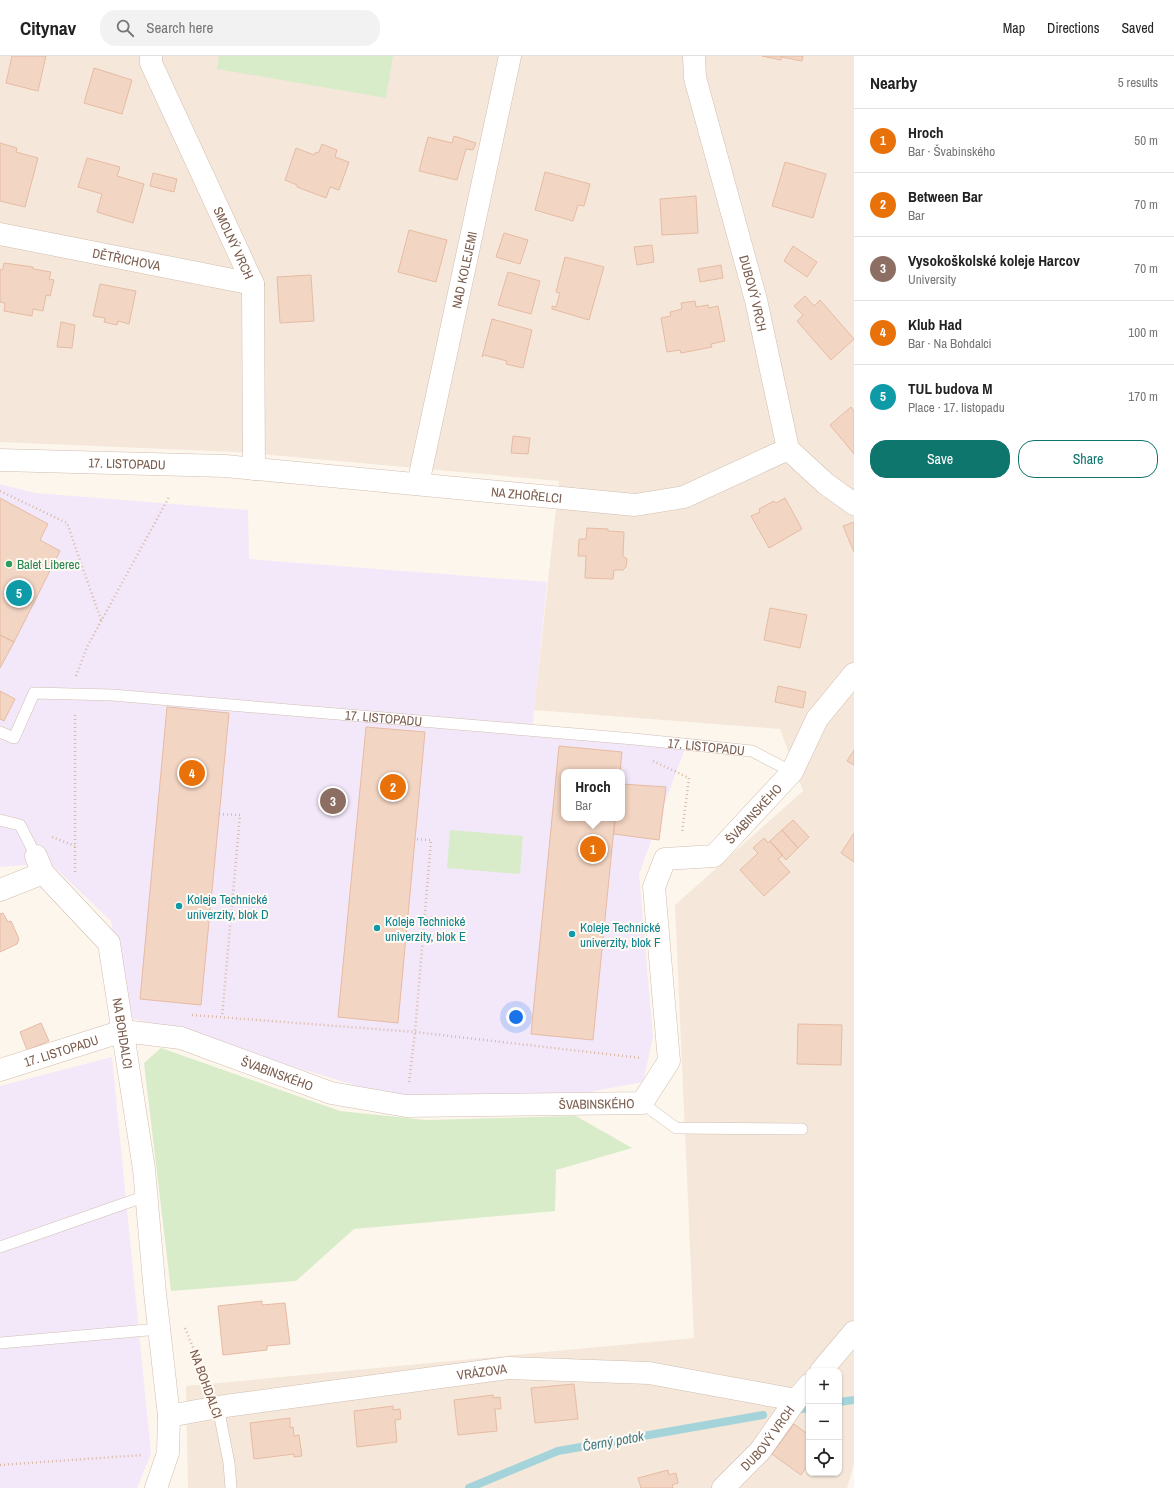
<!DOCTYPE html>
<meta charset="utf-8">
<style>
body{margin:0;font-family:"Archivo Narrow",sans-serif;background:#f2f2f2;color:#222}
.controls{position:absolute;right:12px;bottom:12px;display:grid;overflow:hidden;border-radius:8px;box-shadow:0 1px 3px #0004}
.controls button{width:36px;height:36px;display:grid;place-items:center;padding:0;border:0;border-bottom:1px solid #e0e0e0;background:#fff;color:#222;font:20px sans-serif}
.you{position:absolute;left:516px;top:961px;width:14px;height:14px;margin:-10px;border:3px solid #fff;border-radius:50%;background:#1a73e8;box-shadow:0 0 0 6px #1a73e833}
.badge{display:grid;place-items:center;width:26px;height:26px;border-radius:50%;background:#0f766e;color:#fff;font-size:13px;font-weight:700}
.pin{position:absolute;translate:-50% -50%;border:2px solid #fff;box-shadow:0 1px 4px #0006}
.popup{position:absolute;left:561px;top:713px;width:64px;height:52px;box-sizing:border-box;display:grid;place-content:center;border-radius:8px;background:#fff;filter:drop-shadow(0 1px 3px #0005);font-size:13px;white-space:nowrap;color:#767676}
.popup b{font-size:15px;color:#222}
.popup::after{content:'';position:absolute;left:50%;top:100%;margin-left:-8px;border:8px solid transparent;border-top-color:#fff}
.list{margin:0;padding:0;list-style:none}
h2{display:flex;justify-content:space-between;align-items:center;height:52px;margin:0;padding:0 16px;font-size:17px}
h2 small{font-size:13px;font-weight:400;color:#767676}
.list li{display:grid;grid-template-columns:26px 1fr auto;gap:12px;align-items:center;box-sizing:border-box;height:64px;padding:0 16px;border-top:1px solid #e0e0e0}
.list b{display:block;font-size:15px;white-space:nowrap}
.list p{margin:0;font-size:13px;white-space:nowrap;color:#767676}
.list em{font-size:13px;font-style:normal;color:#767676}
.actions{display:flex;gap:8px;padding:12px 16px}
.actions a{flex:1;padding:9px 0;border:1px solid #0f766e;border-radius:16px;text-align:center;font-size:14px;color:#0f766e}
.actions .main{background:#0f766e;color:#fff}
.icon{flex:none;width:22px;height:22px;fill:none;stroke:currentColor;stroke-width:2;stroke-linecap:round;stroke-linejoin:round}
.map{position:relative;flex:none;width:854px;height:1432px;overflow:hidden}
header{display:flex;align-items:center;gap:24px;box-sizing:border-box;height:56px;padding:0 20px;background:#fff;border-bottom:1px solid #e0e0e0}
header strong{font-size:19px}
nav{display:flex;gap:22px;margin-inline-start:auto;font-size:14px}
.search{width:280px;height:36px;background:#f2f2f2;display:flex;align-items:center;gap:10px;box-sizing:border-box;padding:0 14px;border-radius:16px;color:#767676;font-size:15px}
main{display:flex}
aside{flex:1;background:#fff}
.map>svg:first-child{display:block}
</style>
<header>
<strong>Citynav</strong>
<div class="search"><svg class="icon" aria-label="search" viewBox="0 0 24 24"><circle cx="10" cy="10" r="6"/><path d="M15 15l6 6"/></svg>Search here</div>
<nav><a>Map</a><a>Directions</a><a>Saved</a></nav>
</header>
<main>
<div class="map">
<svg width="854" height="1432" viewBox="0 0 854 1432">
<rect width="100%" height="100%" fill="#fdf6ec"/>
<path fill="#f5e8da" fill-rule="evenodd" d="M0,0H854V1408L847,1432H188L186,1330L694,1282L675,849L803,735L780,673L534,654L559,425L236,396L0,386ZM809,1315H839V1417H809Z"/>
<path fill="#f3e8fa" fill-rule="evenodd" d="M0,428L35,437L248,454L249,503L547,526L532,675L688,684L639,818L653,981L643,1026L573,1039L404,1044L125,960L111,865L50,807L0,811ZM564,716H622V762H564Z
M112,1001L151,1398L137,1432H0V1030Z"/>
<path fill="#d8ecc9" d="M219,0H393L386,42L217,13Z
M450,774L523,780L520,818L447,812Z
M161,992L340,1055L426,1064L576,1060L632,1092L556,1114L555,1155L354,1173L296,1225L171,1235L144,1007Z"/>
<g fill="none" stroke-linecap="round" stroke-linejoin="round">
<path stroke="#a5d3da" stroke-width="8" d="M839,1346L854,1344
M803,1353L809,1352
M469,1432L558,1395L763,1359"/>
</g>
<path fill="#f3d5c3" stroke="#e6bba3" d="M12,0H46L38,35L6,27Z
M762,0H803L802,5L781,1V4Z
M94,12L132,24L122,58L84,47Z
M454,80L476,87L473,94L466,93L457,124L419,115L428,81L452,87Z
M0,87L17,92L16,96L38,102L25,151L0,145Z
M322,88L337,94L335,101L349,106L339,134L330,131L326,142L297,131V129L285,124L296,92L314,99L315,97L319,96Z
M87,102L120,111L117,120L144,128L133,167L97,156L102,138L78,131Z
M785,106L826,118L813,162L772,150Z
M545,116L590,128L584,150L578,149L573,165L535,154Z
M153,117L177,123L174,136L150,130Z
M696,140L698,177L662,179L660,143Z
M409,174L447,184L436,226L398,216Z
M504,177L528,184L520,208L496,201Z
M652,189L654,206L637,209L634,191Z
M793,190L817,206L807,221L784,205Z
M565,201L604,211L589,264L552,253V250L556,251L560,237L556,236Z
M4,207L33,211V213L51,216L49,223L54,224L50,240L46,239L43,255L33,253L32,260L4,255L5,247L0,246V214L3,213Z
M721,209L723,222L700,226L698,213Z
M508,216L540,225L531,258L498,249Z
M311,219L314,265L280,267L277,221Z
M100,228L136,235L129,268L118,265L117,269L104,266L105,262L93,260Z
M805,240L814,250L820,244L854,283L831,304L797,265L803,259L794,250Z
M695,245L696,251L708,249L709,252L718,250L725,285L711,288L712,291L681,297L680,294L667,296L661,262L671,260L670,256L682,253L681,247Z
M492,263L532,274L523,312L506,308L507,305L484,299L482,301Z
M61,266L75,269L72,292L57,291Z
M851,351L854,355V398L830,369Z
M513,380L530,382L528,398L511,397Z
M0,442L48,468L40,484L60,495L14,586L0,579Z
M785,442L802,473L769,492L751,460L760,456L759,453L774,445L776,447Z
M854,466V496L843,470Z
M587,472L608,473V475L624,476L623,500L627,503L626,511L623,514H614L613,523L585,522L586,500H578L579,483H586Z
M770,552L807,559L800,592L764,584Z
M0,579L14,586L0,612Z
M778,630L806,636L803,652L775,646Z
M0,635L15,643L4,665L0,663Z
M167,651L229,657L201,949L140,943Z
M366,671L425,676L398,967L338,961Z
M559,690L622,696L620,716H564V762H615L593,984L531,978Z
M854,694V709L847,705Z
M622,728L666,731L659,784L614,778L615,762H622Z
M793,764L809,781L798,792L782,774Z
M782,774L798,792L786,804L770,785Z
M854,777V806L841,797Z
M764,782L768,787L770,785L783,799L778,803L790,816L764,840L740,814L758,797L753,792Z
M3,857L8,866L11,865L19,883L17,888L0,896V858Z
M41,967L49,985L27,994L20,976Z
M798,968L842,969L841,1009L797,1008Z
M262,1245V1249L285,1247L290,1288L267,1290V1294L223,1299L218,1250Z
M574,1328L578,1363L535,1367L531,1332Z
M493,1339V1342L500,1341L501,1353H495L497,1375L458,1379L454,1344Z
M393,1350V1354L400,1353L401,1363L395,1364L397,1386L357,1391L354,1355Z
M290,1362V1372L293,1371L294,1380L299,1379L302,1400L294,1401V1398L254,1403L250,1367Z
M794,1368L809,1379V1407L801,1419L772,1398Z
M668,1414L669,1419L676,1417L678,1427L672,1429L673,1432H641L638,1422Z"/>
<g fill="none" stroke-linecap="round" stroke-linejoin="round">
<g stroke="#d1beb0" stroke-width="12">
<g id="service">
<path id="s1" d="M0,676L14,682L34,637L112,639L634,683L752,695L792,716"/>
<path d="M0,764L20,769L36,800"/>
<path d="M642,1047L676,1072L802,1073"/>
<path d="M0,1191L146,1140"/>
<path d="M0,1287L159,1273"/>
<path d="M218,1351L229,1407L231,1432"/>
</g>
</g>
<g stroke="#d1beb0" stroke-width="23">
<g id="minor">
<path id="s2" d="M151,0V7L253,228L254,413"/>
<path id="s3" d="M694,0L695,22L756,244L788,393L826,428L854,448"/>
<path id="s4" d="M0,178L253,228"/>
<path id="s5" d="M0,404L225,410L635,449L684,441L788,393"/>
<path id="s6" d="M418,428L510,0"/>
<path id="s7" d="M36,800L43,817L109,887L144,1113L155,1237L169,1360L168,1397L156,1432"/>
<path d="M0,834L43,817"/>
<path id="s8" d="M0,1014L123,975L181,982L331,1037L406,1050L642,1047L669,1005L654,831L665,803L714,800L792,716L817,663L854,618"/>
<path d="M821,1315L854,1276"/>
<path id="s9" d="M169,1360L218,1351L508,1312L649,1317L796,1344"/>
<path id="s10" d="M723,1432L760,1395L796,1344L809,1329"/>
</g>
</g>
<path stroke="#d9b8a5" stroke-width="2.5" stroke-dasharray="1 3" stroke-linecap="butt" d="M0,435L67,467L101,564
M76,620L87,591L169,441
M653,705L689,722L682,777
M219,758L240,759L222,961
M52,781L75,790
M75,816V657
M192,959L415,976L641,1002
M409,1026L415,976L431,784L415,783
M185,1272L208,1328
M0,1409L142,1399"/>
<use href="#service" stroke="#fff" stroke-width="11"/>
<use href="#minor" stroke="#fff" stroke-width="22"/>
</g>
<circle fill="#2e9e5b" stroke="#fffaf3" stroke-width="1.5" cx="9" cy="508" r="4"/>
<g fill="#0f9aa8" stroke="#fffaf3" stroke-width="1.5">
<circle cx="179" cy="850" r="4"/>
<circle cx="377" cy="872" r="4"/>
<circle cx="572" cy="878" r="4"/>
</g>
<g text-anchor="middle" dominant-baseline="central" stroke-width="4" stroke-linejoin="round" paint-order="stroke">
<g font-size="13" fill="#7a5c4d" stroke="#fffaf3">
<text stroke="none"><textPath href="#s2" startOffset="205">SMOLNÝ VRCH</textPath></text>
<text stroke="none"><textPath href="#s4" startOffset="129">DĚTŘICHOVA</textPath></text>
<text stroke="none"><textPath href="#s6" startOffset="219">NAD KOLEJEMI</textPath></text>
<text stroke="none"><textPath href="#s3" startOffset="245">DUBOVÝ VRCH</textPath></text>
<text stroke="none"><textPath href="#s5" startOffset="127">17. LISTOPADU</textPath></text>
<text stroke="none"><textPath href="#s5" startOffset="528">NA ZHOŘELCI</textPath></text>
<text stroke="none"><textPath href="#s1" startOffset="415">17. LISTOPADU</textPath></text>
<text stroke="none"><textPath href="#s1" startOffset="739">17. LISTOPADU</textPath></text>
<text stroke="none"><textPath href="#s8" startOffset="1021">ŠVABINSKÉHO</textPath></text>
<text stroke="none"><textPath href="#s7" startOffset="206">NA BOHDALCI</textPath></text>
<text stroke="none"><textPath href="#s8" startOffset="64">17. LISTOPADU</textPath></text>
<text stroke="none"><textPath href="#s8" startOffset="290">ŠVABINSKÉHO</textPath></text>
<text stroke="none"><textPath href="#s8" startOffset="614">ŠVABINSKÉHO</textPath></text>
<text stroke="none"><textPath href="#s9" startOffset="316">VRÁZOVA</textPath></text>
<text transform="translate(206 1328) rotate(70)">NA BOHDALCI</text>
<text stroke="none"><textPath href="#s10" startOffset="67">DUBOVÝ VRCH</textPath></text>
</g>
<g font-size="13" fill="#27864d" stroke="#fffaf3" text-anchor="start">
<text x="17" y="508">Balet Liberec</text>
</g>
<g font-size="13" fill="#0d838f" stroke="#fffaf3" text-anchor="start">
<text x="187" y="843">Koleje Technické<tspan x="187" dy="15">univerzity, blok D</tspan></text>
<text x="385" y="865">Koleje Technické<tspan x="385" dy="15">univerzity, blok E</tspan></text>
<text x="580" y="871">Koleje Technické<tspan x="580" dy="15">univerzity, blok F</tspan></text>
</g>
<g font-size="14" font-style="italic" fill="#437c86" stroke="#fffaf3">
<text transform="translate(613 1385) rotate(-10)">Černý potok</text>
</g>
</g>
</svg>
<div class="controls">
<button>+</button>
<button>−</button>
<button><svg class="icon" aria-label="locate" viewBox="0 0 24 24"><circle cx="12" cy="12" r="6"/><path d="M12 2v4M12 18v4M2 12h4M18 12h4"/></svg></button>
</div>
<div class="you"></div>
<div class="pin badge" style="left:593px;top:793px;background:#e8710a">1</div>
<div class="popup"><b>Hroch</b>Bar</div>
<div class="pin badge" style="left:393px;top:731px;background:#e8710a">2</div>
<div class="pin badge" style="left:333px;top:745px;background:#8d6e63">3</div>
<div class="pin badge" style="left:192px;top:717px;background:#e8710a">4</div>
<div class="pin badge" style="left:19px;top:537px;background:#0f9aa8">5</div>
</div>
<aside>
<h2>Nearby<small>5 results</small></h2>
<ul class="list">
<li><span class="badge" style="background:#e8710a">1</span><div><b>Hroch</b><p>Bar · Švabinského</p></div><em>50 m</em></li>
<li><span class="badge" style="background:#e8710a">2</span><div><b>Between Bar</b><p>Bar</p></div><em>70 m</em></li>
<li><span class="badge" style="background:#8d6e63">3</span><div><b>Vysokoškolské koleje Harcov</b><p>University</p></div><em>70 m</em></li>
<li><span class="badge" style="background:#e8710a">4</span><div><b>Klub Had</b><p>Bar · Na Bohdalci</p></div><em>100 m</em></li>
<li><span class="badge" style="background:#0f9aa8">5</span><div><b>TUL budova M</b><p>Place · 17. listopadu</p></div><em>170 m</em></li>
</ul>
<div class="actions"><a class="main">Save</a><a>Share</a></div>
</aside>
</main>
